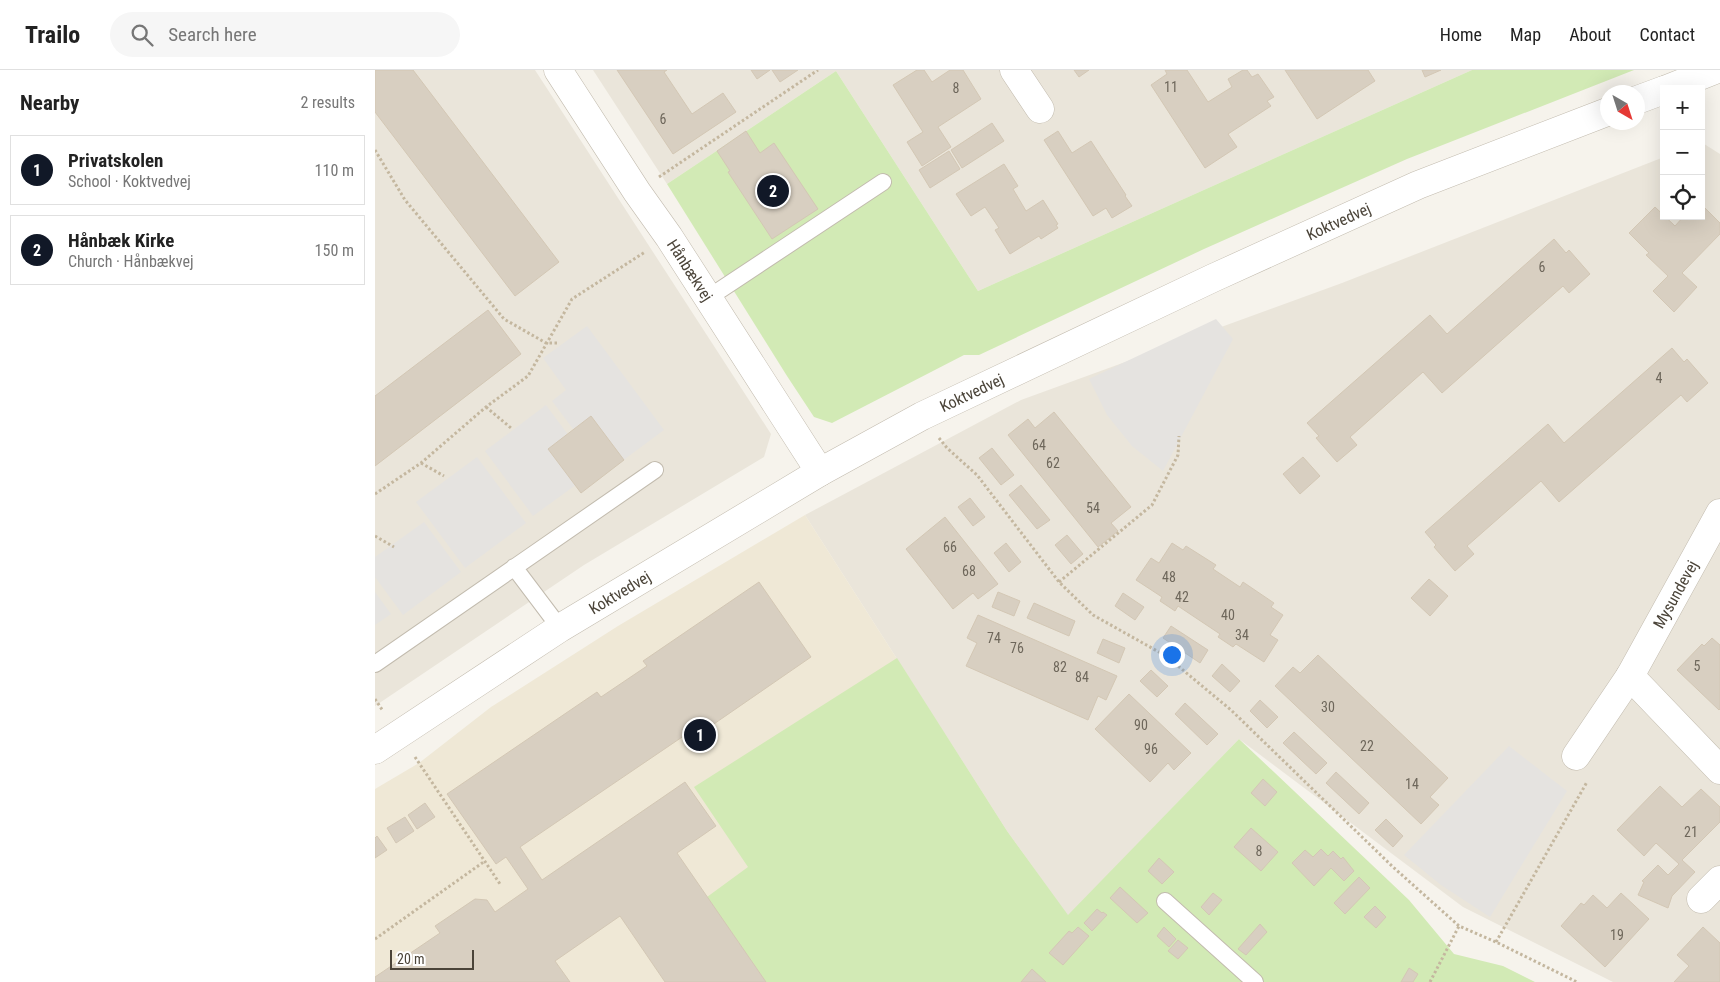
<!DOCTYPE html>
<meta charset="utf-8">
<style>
body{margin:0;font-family:"Roboto Condensed",sans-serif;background:#f6f6f6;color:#222}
.controls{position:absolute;right:15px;top:15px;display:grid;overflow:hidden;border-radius:0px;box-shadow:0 5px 20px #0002}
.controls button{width:45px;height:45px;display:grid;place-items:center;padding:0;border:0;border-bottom:1px solid #e0e0e0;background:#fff;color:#222;font:25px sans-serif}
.compass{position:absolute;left:1225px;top:15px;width:45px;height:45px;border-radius:50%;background:#fff;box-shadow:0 5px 20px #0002;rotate:141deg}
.scale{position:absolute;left:15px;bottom:12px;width:84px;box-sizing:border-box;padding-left:5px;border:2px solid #4b4439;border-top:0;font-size:14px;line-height:18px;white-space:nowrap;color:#4b4439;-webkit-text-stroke:4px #fff;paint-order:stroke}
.you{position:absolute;left:796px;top:584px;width:18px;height:18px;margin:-12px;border:4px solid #fff;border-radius:50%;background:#1a73e8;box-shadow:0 0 0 8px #1a73e833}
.badge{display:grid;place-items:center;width:32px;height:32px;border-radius:50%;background:#111827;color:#fff;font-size:16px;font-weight:700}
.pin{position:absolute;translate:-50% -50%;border:2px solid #fff;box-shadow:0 1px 5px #0006}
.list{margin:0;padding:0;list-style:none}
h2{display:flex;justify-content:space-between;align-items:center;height:65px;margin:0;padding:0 20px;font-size:21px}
h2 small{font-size:16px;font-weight:400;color:#767676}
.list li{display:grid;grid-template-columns:32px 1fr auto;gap:15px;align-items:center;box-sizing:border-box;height:70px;margin:0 10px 10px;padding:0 10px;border:1px solid #e0e0e0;border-radius:0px}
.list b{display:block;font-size:19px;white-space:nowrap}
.list p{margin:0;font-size:16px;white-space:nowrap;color:#767676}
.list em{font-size:16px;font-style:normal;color:#767676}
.icon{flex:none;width:28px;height:28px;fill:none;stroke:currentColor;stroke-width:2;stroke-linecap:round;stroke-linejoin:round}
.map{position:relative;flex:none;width:1345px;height:912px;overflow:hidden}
header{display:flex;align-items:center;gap:30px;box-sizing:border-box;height:70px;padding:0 25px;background:#fff;border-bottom:1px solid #e0e0e0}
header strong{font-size:24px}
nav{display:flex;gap:28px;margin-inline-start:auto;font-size:18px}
.search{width:350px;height:45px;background:#f6f6f6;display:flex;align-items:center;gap:12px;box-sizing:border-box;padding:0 18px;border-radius:28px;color:#767676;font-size:19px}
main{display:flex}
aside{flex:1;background:#fff}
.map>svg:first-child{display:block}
</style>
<header>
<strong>Trailo</strong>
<div class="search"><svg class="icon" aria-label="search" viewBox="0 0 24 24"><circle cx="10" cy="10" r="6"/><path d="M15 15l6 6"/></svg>Search here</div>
<nav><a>Home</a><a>Map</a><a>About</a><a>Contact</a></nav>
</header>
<main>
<aside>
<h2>Nearby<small>2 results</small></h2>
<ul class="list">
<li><span class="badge">1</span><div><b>Privatskolen</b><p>School · Koktvedvej</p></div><em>110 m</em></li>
<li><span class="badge">2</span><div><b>Hånbæk Kirke</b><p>Church · Hånbækvej</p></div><em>150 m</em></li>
</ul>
</aside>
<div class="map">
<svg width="1345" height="912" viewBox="0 0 1345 912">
<rect width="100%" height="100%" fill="#f6f3ec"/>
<path fill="#eae5da" d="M0,0H160L396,364L389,387L209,495L0,636Z
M218,0H1097L603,221L461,1L292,114Z
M1326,72L1345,84V912H1238L1088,837L864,669L693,846L632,761L430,445L646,330L967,213L1289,87V146H1326Z"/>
<path fill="#efe8d6" d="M430,445L632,761L693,846L633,912H0V719L44,693L116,637L243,556Z"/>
<path fill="#d2eab5" d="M1097,0H1259L1032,89L829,179L604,285H589L457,353L439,347L412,306L292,114L461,1L603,221Z
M522,588L632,761L693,845L864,669L1034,830L1079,884L1128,896L1160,912H391L332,827L373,797L319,717Z"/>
<path fill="#e5e3e0" d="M841,249L858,269L788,401L757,376L732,345L714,309Z
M212,256L289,360L231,403L177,331L191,320L168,288Z
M171,335L220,401L158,446L110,381Z
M102,387L151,453L90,498L41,432Z
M49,452L86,502L28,545L0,507V487Z
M0,522L16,544L0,555Z
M1134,676L1192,721L1115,847L1066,815L1029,785Z"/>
<path fill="#d8cfc1" stroke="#d3c7b4" d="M0,0H38L184,192L140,226L0,42Z
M242,0H292L289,2L317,44L348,23L361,42L298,84Z
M376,0H395L382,9Z
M397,0H423L405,12Z
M542,0H549L557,12L575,0H588L606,29L563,57L576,77L547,96L532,72L548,62L518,15Z
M699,0H714L704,7Z
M790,0H812L833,32L857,17L853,9L868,0H872L877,7L883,4L899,27L892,31L896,36L853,64L862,77L830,98L776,15L792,4Z
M910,0H993L1000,11L942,49Z
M1047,0H1066L1050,7Z
M617,53L629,71L587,98L576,80Z
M371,61L385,83L399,73L443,139L397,169L353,102L355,101L342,81Z
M683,61L697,83L716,71L751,125L750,126L757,136L737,148L731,138L718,146L669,70Z
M574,81L585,99L555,118L544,100Z
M629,94L643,116L638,119L651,141L668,130L683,154L681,155L683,158L666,169L664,166L635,184L620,160L624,158L610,137L596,146L581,124Z
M1326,134L1345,153V164L1307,203L1322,217L1299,242L1278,221L1293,206L1271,185L1274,183L1254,163L1280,137L1300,156L1309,146H1326Z
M1179,169L1191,183L1194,180L1215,204L1194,223L1188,216L1067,323L1048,302L975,367L982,375L962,392L941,368L944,366L932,353L1055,245L1072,264Z
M113,240L146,284L0,396V326Z
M1297,278L1309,292L1312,289L1333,313L1312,332L1306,325L1184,432L1166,411L1092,476L1099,484L1080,501L1059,477L1061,475L1050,462L1173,354L1189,373Z
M679,342L756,437L736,453L743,461L723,477L633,365L653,349L660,358Z
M216,346L249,390L206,423L173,379Z
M617,378L639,405L626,415L604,388Z
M928,387L945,406L925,424L908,404Z
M646,415L675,450L662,459L634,425Z
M595,428L610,447L598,456L583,437Z
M570,447L623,514L603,529L598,523L578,539L531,479Z
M692,465L708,484L696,494L680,475Z
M631,473L646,492L634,502L619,483Z
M797,473L808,480L811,476L841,495L838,499L865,517L868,512L899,533L896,537L908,545L895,565L903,570L889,592L861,574L858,577L843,567L845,564L803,536L800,541L785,531L787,527L761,510L776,488L784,493Z
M1054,509L1073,526L1055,546L1036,528Z
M384,512L436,587L320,667L316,661L145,777L167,810L310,712L341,756L302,783L391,912H290L245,846L180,891L195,912H0V907L65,863L60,856L100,829L112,830L120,842L153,819L131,787L121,794L72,724L222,622L226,627L272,596L268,591Z
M623,522L645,531L639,546L617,537Z
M748,523L769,537L760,550L740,536Z
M659,533L700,551L694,566L652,548Z
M603,545L742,606L731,630L723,626L713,650L591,596L602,573L592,568Z
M796,556L833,580L825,593L788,568Z
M1337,568L1345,575V639L1344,640L1302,600L1327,574L1329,576Z
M728,569L750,578L744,593L722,583Z
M943,585L1073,708L1055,727L1064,735L1046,754L900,616L918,597L925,603Z
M847,594L865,611L855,622L837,606Z
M776,600L793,616L782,627L765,611Z
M754,624L816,683L799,700L793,693L775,712L720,659Z
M885,630L903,647L892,658L875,641Z
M810,633L843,664L832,675L800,644Z
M919,662L952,693L941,704L908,673Z
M961,702L994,733L984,744L951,713Z
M888,709L902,722L890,736L876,723Z
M1285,716L1307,737L1326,719L1345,737V752L1307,790L1320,802L1297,826L1293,838L1263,825L1269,812L1267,811L1283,795L1293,805L1304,794L1281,773L1269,786L1242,760Z
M50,733L60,747L42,759L33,745Z
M30,747L39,761L21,773L12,758Z
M1011,749L1028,766L1018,777L1000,760Z
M876,758L903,782L886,801L859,777Z
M2,766L12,780L0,788V768Z
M946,779L953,786L958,781L966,789L968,787L979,801L969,811L956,798L939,816L917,793L930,780L938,787Z
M784,788L799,802L787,814L773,801Z
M984,807L995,818L970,844L959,833Z
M745,817L773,843L762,853L735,828Z
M838,823L847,830L834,845L826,837Z
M1246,823L1274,849L1230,897L1186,856L1206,833L1209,835L1218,825L1232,838Z
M1000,836L1011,847L1001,858L989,847Z
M722,839L727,843L728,842L732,845L717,861L709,853Z
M885,854L892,862L871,885L863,879Z
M703,857L714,866L688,895L674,883L694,861L697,863Z
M789,857L801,869L794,877L782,866Z
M1328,857L1345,873V912H1299L1314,896L1302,885Z
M803,870L813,878L803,889L793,881Z
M1034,898L1043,904L1038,912H1026Z
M657,899L671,912H646Z"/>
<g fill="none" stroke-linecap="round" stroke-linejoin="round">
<g stroke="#c2bbae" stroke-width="18">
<path id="service" d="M333,228L508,112
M139,497L185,558
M0,594L280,400
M790,831L880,912"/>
</g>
<g stroke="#c2bbae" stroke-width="29">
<g id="minor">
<path d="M639,0L665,39"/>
<path d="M1255,606L1345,700"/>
<path id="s1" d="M1201,686L1255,606L1345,443"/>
<path d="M1326,829L1345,810"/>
</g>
</g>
<g stroke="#c2bbae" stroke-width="29">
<g id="tertiary">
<path id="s2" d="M183,0L262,122L294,167L445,402"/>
<path d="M1292,19L1340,0"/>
<path d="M1262,30L1289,20"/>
<path id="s3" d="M0,680L185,558L445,402L547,346L838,208L1043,115L1232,42"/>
</g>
</g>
<path stroke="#c4b79f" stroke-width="3" stroke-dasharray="2.5 2.5" stroke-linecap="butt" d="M0,80L30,130L129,249L171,273H183
M284,107L443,0
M111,337L136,358
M564,368L572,378L602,405L684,512L718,545L791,586L856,640L1018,797L1084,856L1121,872L1202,912
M46,393L69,406
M0,424L46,393L111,337L153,306L197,229L270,182
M0,466L19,477
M684,512L777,435L803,385L804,366
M0,629L8,641
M40,687L125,814
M0,869L110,791
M1121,872L1212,712
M1055,912L1084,856"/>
<use href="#service" stroke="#fff" stroke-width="16"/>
<use href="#minor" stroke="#fff" stroke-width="28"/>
<use href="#tertiary" stroke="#fff" stroke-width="28"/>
</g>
<g text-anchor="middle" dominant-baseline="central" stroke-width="4" stroke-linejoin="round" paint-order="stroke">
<g font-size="14" fill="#6e675b">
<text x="796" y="17">11</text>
<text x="581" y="18">8</text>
<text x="288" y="49">6</text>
<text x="1167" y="197">6</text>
<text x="1284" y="308">4</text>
<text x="664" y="375">64</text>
<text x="678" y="393">62</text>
<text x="718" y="438">54</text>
<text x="575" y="477">66</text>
<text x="594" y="501">68</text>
<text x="794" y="507">48</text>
<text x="807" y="527">42</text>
<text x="853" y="545">40</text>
<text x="867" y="565">34</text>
<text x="619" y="568">74</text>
<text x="642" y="578">76</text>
<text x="1322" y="596">5</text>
<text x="685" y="597">82</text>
<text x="707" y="607">84</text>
<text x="953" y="637">30</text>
<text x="766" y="655">90</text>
<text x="992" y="676">22</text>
<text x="776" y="679">96</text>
<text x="1037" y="714">14</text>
<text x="1316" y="762">21</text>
<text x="884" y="781">8</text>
<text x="1242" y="865">19</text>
</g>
<g font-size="16" fill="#4b4439" stroke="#fff">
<text stroke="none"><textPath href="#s3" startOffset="1101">Koktvedvej</textPath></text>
<text stroke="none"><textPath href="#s2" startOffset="240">Hånbækvej</textPath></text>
<text stroke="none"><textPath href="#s3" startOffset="696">Koktvedvej</textPath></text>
<text stroke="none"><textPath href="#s3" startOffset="291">Koktvedvej</textPath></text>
<text stroke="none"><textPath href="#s1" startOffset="190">Mysundevej</textPath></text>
</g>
</g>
</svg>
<div class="controls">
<button>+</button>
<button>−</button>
<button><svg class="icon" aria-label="locate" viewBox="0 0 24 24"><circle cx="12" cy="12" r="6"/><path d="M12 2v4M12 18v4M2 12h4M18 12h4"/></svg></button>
</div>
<svg class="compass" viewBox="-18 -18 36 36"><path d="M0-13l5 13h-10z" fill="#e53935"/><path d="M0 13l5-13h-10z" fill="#767676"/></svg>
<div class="scale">20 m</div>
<div class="you"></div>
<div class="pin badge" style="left:325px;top:665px">1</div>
<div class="pin badge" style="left:398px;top:121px">2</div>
</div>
</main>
